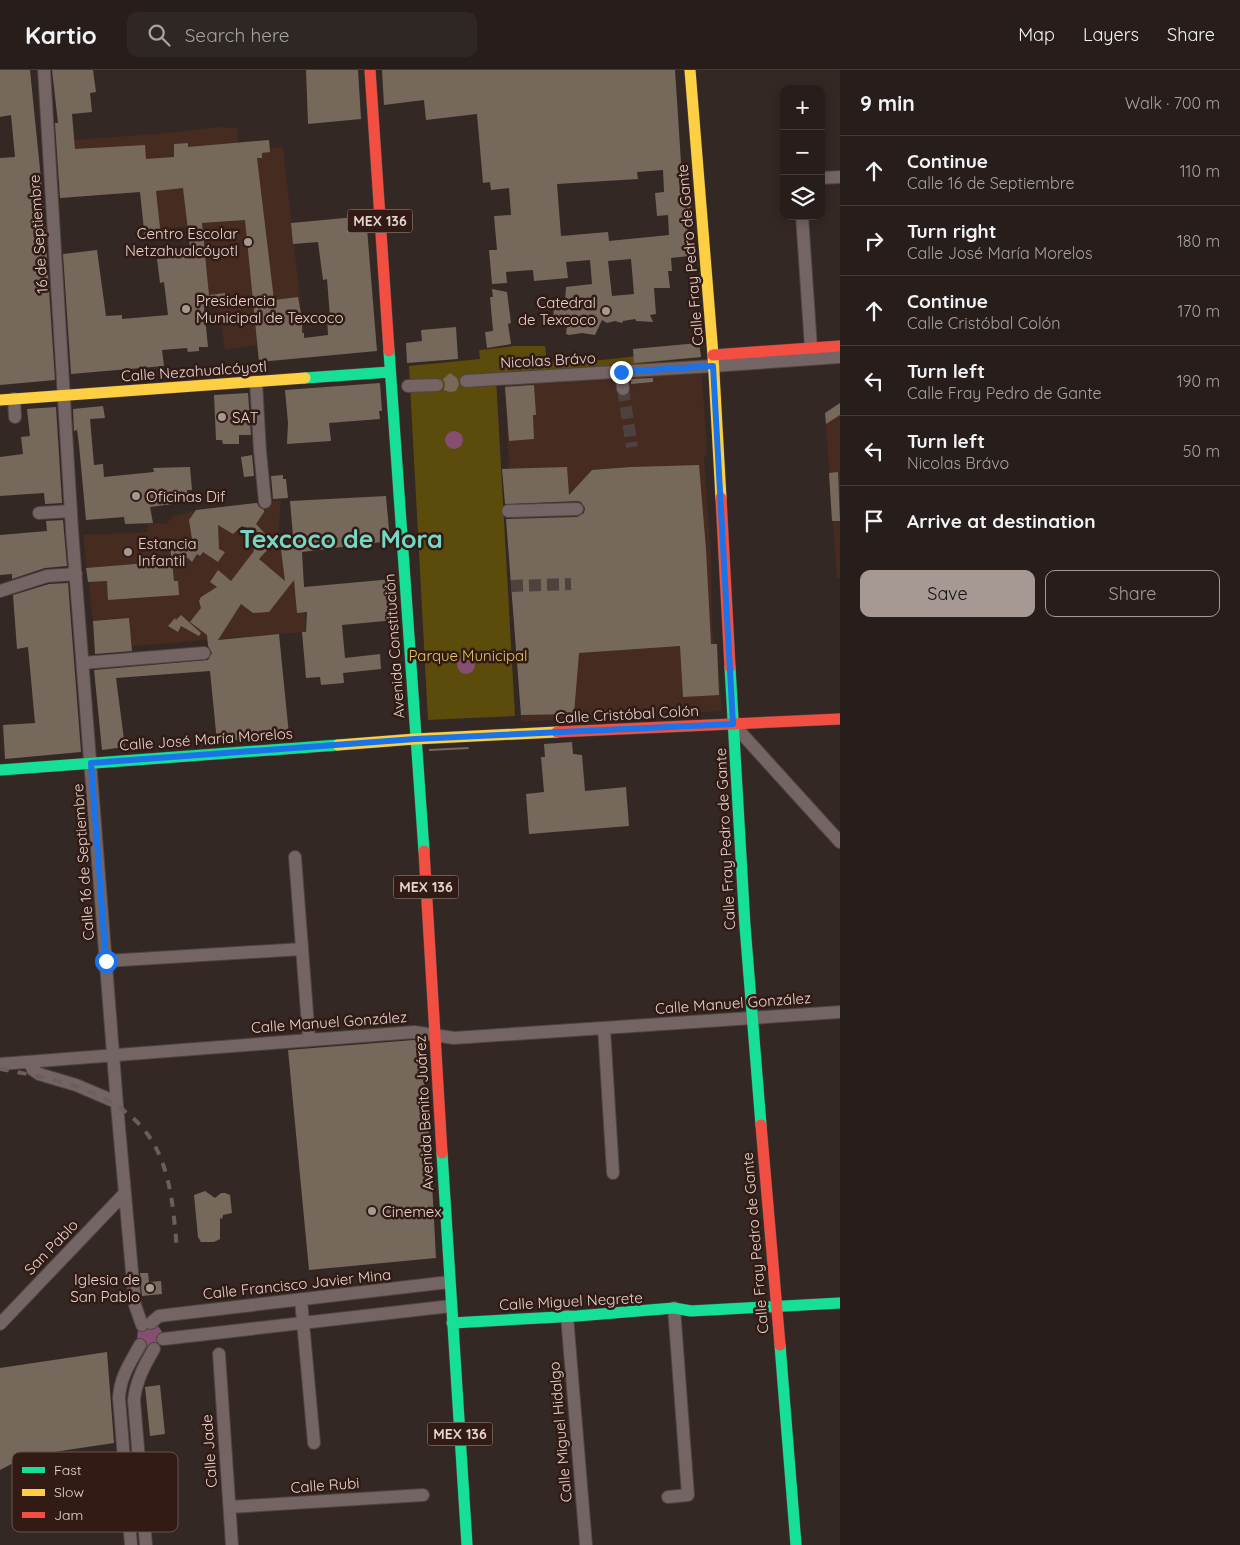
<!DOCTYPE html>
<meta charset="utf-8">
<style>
body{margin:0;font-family:Quicksand,sans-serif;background:#2f2724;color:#f1f3f6}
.controls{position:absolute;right:15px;top:15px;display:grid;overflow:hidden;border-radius:10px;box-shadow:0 2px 12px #0003}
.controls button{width:45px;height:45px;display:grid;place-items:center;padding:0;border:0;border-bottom:1px solid #433c3a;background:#271e1b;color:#f1f3f6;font:25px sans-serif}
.stop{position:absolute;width:15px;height:15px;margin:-11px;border:4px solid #1a73e8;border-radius:50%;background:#fff}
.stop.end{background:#1a73e8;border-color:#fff;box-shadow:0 1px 5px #0008}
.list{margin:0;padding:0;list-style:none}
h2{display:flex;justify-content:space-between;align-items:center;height:65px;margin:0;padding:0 20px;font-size:21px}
h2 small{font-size:16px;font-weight:400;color:#a4a2a3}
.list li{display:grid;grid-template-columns:32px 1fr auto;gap:15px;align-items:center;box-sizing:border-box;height:70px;padding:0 20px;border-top:1px solid #433c3a}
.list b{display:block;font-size:19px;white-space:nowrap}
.list p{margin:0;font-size:16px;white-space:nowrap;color:#a4a2a3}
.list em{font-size:16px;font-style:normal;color:#a4a2a3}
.actions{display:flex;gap:10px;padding:15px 20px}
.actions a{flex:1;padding:11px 0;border:1px solid #a69893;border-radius:10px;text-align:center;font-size:18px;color:#a69893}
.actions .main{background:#a69893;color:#111}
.icon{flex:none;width:28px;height:28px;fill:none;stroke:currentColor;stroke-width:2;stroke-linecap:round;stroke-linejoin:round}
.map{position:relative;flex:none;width:840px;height:1475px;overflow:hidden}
header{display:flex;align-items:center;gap:30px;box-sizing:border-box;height:70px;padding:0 25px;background:#271e1b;border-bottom:1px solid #433c3a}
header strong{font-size:24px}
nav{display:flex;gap:28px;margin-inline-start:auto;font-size:18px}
.search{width:350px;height:45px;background:#2f2724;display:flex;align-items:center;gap:12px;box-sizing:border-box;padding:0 18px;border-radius:10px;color:#a4a2a3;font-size:19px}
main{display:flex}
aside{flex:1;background:#271e1b}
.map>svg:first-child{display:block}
</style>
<header>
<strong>Kartio</strong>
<div class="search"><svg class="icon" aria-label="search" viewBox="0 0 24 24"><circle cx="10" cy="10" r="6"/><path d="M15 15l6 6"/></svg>Search here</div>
<nav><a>Map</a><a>Layers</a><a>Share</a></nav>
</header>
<main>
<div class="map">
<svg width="840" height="1475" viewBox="0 0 840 1475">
<rect width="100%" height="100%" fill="#342824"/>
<path fill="#462b21" d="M73,52L74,70L168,63L217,57L237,58L238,73L270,78H283L304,263L305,268L316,267L225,280L218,236L226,234L225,223L209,225L202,161L197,156L174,158L175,167L145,169L140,122L60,128L54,53Z
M702,302L707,384L704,386L711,487L712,560L718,593L722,641L685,643L681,640L662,643L655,641L639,642L634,645H622L617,643L586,646L581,648L521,652L505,313Z
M840,333V508H837L825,343Z
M281,430L279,456L285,511L304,509L306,562L132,576L128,548L93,551L83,465L147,462L148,453L166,454L174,446L196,440Z"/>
<path fill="#5c4c0b" d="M516,276H545L547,292L602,290L700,279L701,287L496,308L515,646L428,650L409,296L480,289L479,280Z"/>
<path fill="#864e70" d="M445 370a9 9 0 1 1 18 0a9 9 0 1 1-18 0Z
M457 595a9 9 0 1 1 18 0a9 9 0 1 1-18 0Z
M155,1254C173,1265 156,1293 137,1270L138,1259Z"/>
<path fill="#77685c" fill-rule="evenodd" d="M0,0H30L43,129L55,310L0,315V88L15,87L11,45L0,47Z
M52,0H93L96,22L90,23L92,42L72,44L75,79L145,75L146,89L174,87V74L188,73V77L269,70L270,82L262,83V88H257L274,230L298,227L302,250V263H304V268L328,265L327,247H330L327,209L323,210L318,172L293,174L291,153L366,146L377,281L259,292L245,150L202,153L209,225L225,223L226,234L204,237L208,277H199V281L188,282L187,278L162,280L164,296L71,304L63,184L97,180L106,246L122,245V249L168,245L164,212L160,213L157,189L191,186L183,118L156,121L161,167L145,169L140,122L60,128L55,53H58Z
M306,0H358L361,49L308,54Z
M382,0H675L683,123L689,122L691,140L686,141L689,186L671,188L672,201H668L670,218H654L656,244L650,245L653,252L636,251L635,249L623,251L622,253L615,251L607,253L602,250L595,265L582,263L569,265L566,264L567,255H554L553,230L565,233L566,217L592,214L590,190L566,192L568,208L534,211L533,200L506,202L507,213L492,214L489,180H497L494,146L511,145L509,118L491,120L490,112L483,113L477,44L426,50L424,30L384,35ZM663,100L664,122L655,123L657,146L668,145L669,165L609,171L608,162L561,166L557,114L638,109L637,102ZM631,189L634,224L612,226L608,191Z
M492,219L507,222L511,253L508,254L511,274L487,278L485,262L493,261L490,227H493Z
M456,257L458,289L407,293L406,273L422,271L421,260Z
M699,273L701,287L634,293L633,279Z
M450,303L457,308L459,314L456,321L450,322L444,320L445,314L443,309Z
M653,308V312L631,314V309Z
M380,313L382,341H379L380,349L329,353L331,371L287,374L288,353L285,320Z
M534,315L536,345H533L534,369L509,371L505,317Z
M248,323L251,365H239V374H223L222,370H216L214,325Z
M840,333V345L826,354L825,343Z
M103,336L105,348L90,349L94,395L103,394L104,407L154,402L153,398L190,397L192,420H187L188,432L150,437L153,453L125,454L124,447L86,450L79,375L77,360L74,361L73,339Z
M56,337L62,433L45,434L44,423L0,426V387L23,384L21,367L30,366L27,339Z
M252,385L254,406L244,407L241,387Z
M699,395L706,479L711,574H717L719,625L683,627L680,576L579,583L574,644L521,645L506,449L577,447L584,443L585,438L581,432L577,431L505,434L502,399L567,397L569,425L592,400L631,397Z
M838,402L840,451H832L829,403Z
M283,405V409H286L288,428L273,429L271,406Z
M386,426L390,471L302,482L304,517L393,509L396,550L342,555L345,588L380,584L381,599L343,603L344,613L321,615L320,607L306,608L302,562H306L307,542L297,543L294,510L269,542L253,543L241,534L218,570L279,564L289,665L217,672L210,601L116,608L125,677L102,680L94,600L208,590L212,583L208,576L207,565L190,552L201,538L199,531L201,527L217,517L210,512L218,500L231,511L254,481L253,480L262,472L269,478L259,489L285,511L281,480L294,478L290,431Z
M257,433L259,437L264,440V442L256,454L269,468L242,456L233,464L218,455L219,479L225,482L218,492L203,482L200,486L197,484L192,492L188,488L172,491L169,472L192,469L189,450L196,440Z
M63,450L67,496L45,498L12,509V504L0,505V465L47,461L46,451Z
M172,491L174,511H178L179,525L108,530L107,511L88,512L86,498Z
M68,513L81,682L5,689L3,655L35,653L28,577L17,579L13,525L49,514Z
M181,545L201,563L199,566L181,556L178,562L168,556L175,548L176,550Z
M129,548L132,581L95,584L93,551Z
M572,672L573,684L582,685L585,721L626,717L629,756L529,764L526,724L544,722L541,687H545L544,674Z
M468,677L469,679L429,681V679Z
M414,970L421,971L422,988L430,1075L436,1188L309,1200L288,980Z
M205,1121L215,1128L221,1123H225L230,1125L232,1143L223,1145L222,1149L220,1148V1169L214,1172H201L198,1167L194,1125Z
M140,1203H148L149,1212L161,1211L162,1224L142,1226Z
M107,1282L114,1373L27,1386L0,1400V1298Z
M160,1315L165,1364L150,1366L145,1317Z"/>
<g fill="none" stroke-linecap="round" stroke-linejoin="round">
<path stroke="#4e423e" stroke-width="12" stroke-dasharray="12 6" stroke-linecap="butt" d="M623,319L632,377
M511,516L571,514"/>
<g stroke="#4e4441" stroke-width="14">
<path id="street" d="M44,0L72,460L117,1035L135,1235L142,1255
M821,108L840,107
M802,146L811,278
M621,302L623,319
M466,311L713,296L840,287
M256,312L260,381L265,432
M408,316L437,315
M14,329L15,347
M508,441L577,439
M39,443L71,441
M0,521L47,506L76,504
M83,593L204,583
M733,654L840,772
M295,787L309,969
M106,891L302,879
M604,958L613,1103
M30,992L33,1000L39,1004L76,1015L116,1032
M0,994L414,962L454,968L840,942
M301,1230L314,1373
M567,1246L586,1475
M151,1253L159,1246L167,1245L449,1212
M0,1254L125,1123
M163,1269L451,1236
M219,1284L232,1475
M668,1427L688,1425L674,1238
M230,1437L423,1425
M131,1475L119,1328C120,1307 130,1293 140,1275
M146,1475L134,1330C136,1311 144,1296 154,1279"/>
</g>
<g stroke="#4e4441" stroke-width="12">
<path id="fast" d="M389,281L424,781
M305,308L390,302
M730,597L745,856L761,1055
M0,700L338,675
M442,1083L467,1475
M452,1253L577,1246L674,1238L691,1241L840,1233
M780,1275L796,1475"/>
</g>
<g stroke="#4e4441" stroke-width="12">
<path id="slow" d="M690,0L713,285L721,428
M0,330L305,308
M338,675L415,669L557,662"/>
</g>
<g stroke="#4e4441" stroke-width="12">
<path id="jam" d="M370,0L389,281
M713,285L840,276
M721,428L730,597
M557,662L840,649
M424,781L442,1083
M761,1055L780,1275"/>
</g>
<use href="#street" stroke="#746464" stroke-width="12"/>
<use href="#fast" stroke="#16e098" stroke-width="11"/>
<use href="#slow" stroke="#ffcf43" stroke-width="11"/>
<use href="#jam" stroke="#f24e42" stroke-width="11"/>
<path stroke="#6b5e5c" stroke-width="4" stroke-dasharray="9 9" stroke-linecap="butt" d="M0,999C56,1009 125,1021 155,1076C172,1108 174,1146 177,1181"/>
</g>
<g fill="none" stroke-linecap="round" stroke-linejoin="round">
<path stroke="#1a73e8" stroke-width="6" d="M106,891L91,693L415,669L733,654L713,296L621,302"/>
</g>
<g fill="#a69893" stroke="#311b14" stroke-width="2">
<circle cx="248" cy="172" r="5"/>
<circle cx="186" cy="239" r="5"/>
<circle cx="606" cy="241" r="5"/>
<circle cx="222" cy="347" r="5"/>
<circle cx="136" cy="426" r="5"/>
<circle cx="128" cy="482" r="5"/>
<circle cx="372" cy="1141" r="5"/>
<circle cx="150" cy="1218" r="5"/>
</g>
<g text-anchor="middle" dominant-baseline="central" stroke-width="5" stroke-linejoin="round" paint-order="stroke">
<g fill="#311b14" stroke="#ae9c97" stroke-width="1">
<rect x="347.5" y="139.5" width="65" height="23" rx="4"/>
<rect x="393.5" y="805.5" width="65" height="23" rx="4"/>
<rect x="427.5" y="1352.5" width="65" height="23" rx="4"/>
</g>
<g font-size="14" font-weight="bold" fill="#e4d4cf">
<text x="380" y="151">MEX 136</text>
<text x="426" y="817">MEX 136</text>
<text x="460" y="1364">MEX 136</text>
</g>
<g font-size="15" fill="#e4d4cf" stroke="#311b14" text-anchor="start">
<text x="238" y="163" text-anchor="end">Centro Escolar<tspan x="238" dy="17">Netzahualcóyotl</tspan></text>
<text x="196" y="230">Presidencia<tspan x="196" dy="17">Municipal de Texcoco</tspan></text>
<text x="596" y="232" text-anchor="end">Catedral<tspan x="596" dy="17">de Texcoco</tspan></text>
<text x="232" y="347">SAT</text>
<text x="146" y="426">Oficinas Dif</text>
<text x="138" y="473">Estancia<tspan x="138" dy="17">Infantil</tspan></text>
<text x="382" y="1141">Cinemex</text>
<text x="140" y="1209" text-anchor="end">Iglesia de<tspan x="140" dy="17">San Pablo</tspan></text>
</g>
<g font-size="15" fill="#e4d4cf" stroke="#311b14">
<text transform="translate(38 164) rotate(-94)">16 de Septiembre</text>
<text transform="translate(690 185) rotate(-95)">Calle Fray Pedro de Gante</text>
<text transform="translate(548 290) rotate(-3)">Nicolas Brávo</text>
<text transform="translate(194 301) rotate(-4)">Calle Nezahualcóyotl</text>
<text transform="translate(394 576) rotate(-94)">Avenida Constitución</text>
<text transform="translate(627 644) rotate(-3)">Calle Cristóbal Colón</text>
<text transform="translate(206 669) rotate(-4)">Calle José María Morelos</text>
<text transform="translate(725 769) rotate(-93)">Calle Fray Pedro de Gante</text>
<text transform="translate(83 792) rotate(-94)">Calle 16 de Septiembre</text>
<text transform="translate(733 933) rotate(-4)">Calle Manuel González</text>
<text transform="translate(329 952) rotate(-4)">Calle Manuel González</text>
<text transform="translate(424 1043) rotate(-93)">Avenida Benito Juárez</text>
<text transform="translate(755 1173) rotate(-95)">Calle Fray Pedro de Gante</text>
<text transform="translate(51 1177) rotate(-46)">San Pablo</text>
<text transform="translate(297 1214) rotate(-6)">Calle Francisco Javier Mina</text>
<text transform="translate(571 1231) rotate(-3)">Calle Miguel Negrete</text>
<text transform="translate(560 1362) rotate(-95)">Calle Miguel Hidalgo</text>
<text transform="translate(209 1381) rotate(-94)">Calle Jade</text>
<text transform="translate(325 1415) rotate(-4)">Calle Rubi</text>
</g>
<g font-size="15" fill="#e3c963" stroke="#311b14">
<text x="468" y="585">Parque Municipal</text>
</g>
<g font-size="25" font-weight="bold" fill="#73d9c6" stroke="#311b14">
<text x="341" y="468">Texcoco de Mora</text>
</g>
</g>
<rect x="12" y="1382" width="166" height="80" rx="8" fill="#311b14" stroke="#67524c" stroke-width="1"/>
<rect x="22" y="1397" width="23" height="6" fill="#16e098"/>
<rect x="22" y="1419" width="23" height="7" fill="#ffcf43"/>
<rect x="22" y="1442" width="23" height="6" fill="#f24e42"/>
<g font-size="14" fill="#e4d4cf">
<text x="54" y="1405">Fast</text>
<text x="54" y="1427">Slow</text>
<text x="54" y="1450">Jam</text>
</g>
</svg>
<div class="controls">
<button>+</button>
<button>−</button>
<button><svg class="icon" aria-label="layers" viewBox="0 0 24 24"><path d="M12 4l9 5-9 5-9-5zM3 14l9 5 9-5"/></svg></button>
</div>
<div class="stop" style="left:106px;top:891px"></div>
<div class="stop end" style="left:621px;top:302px"></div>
</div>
<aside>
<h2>9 min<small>Walk · 700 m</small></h2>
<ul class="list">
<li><svg class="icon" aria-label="ahead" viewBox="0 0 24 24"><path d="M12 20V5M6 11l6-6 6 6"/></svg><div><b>Continue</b><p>Calle 16 de Septiembre</p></div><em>110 m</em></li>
<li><svg class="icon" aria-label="right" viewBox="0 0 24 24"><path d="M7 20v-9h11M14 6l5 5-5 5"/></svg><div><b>Turn right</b><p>Calle José María Morelos</p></div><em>180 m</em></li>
<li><svg class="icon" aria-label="ahead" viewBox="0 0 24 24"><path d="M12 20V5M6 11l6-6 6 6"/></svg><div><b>Continue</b><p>Calle Cristóbal Colón</p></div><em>170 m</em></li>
<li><svg class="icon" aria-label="left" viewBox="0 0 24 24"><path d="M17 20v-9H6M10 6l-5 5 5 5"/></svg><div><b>Turn left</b><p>Calle Fray Pedro de Gante</p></div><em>190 m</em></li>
<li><svg class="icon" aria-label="left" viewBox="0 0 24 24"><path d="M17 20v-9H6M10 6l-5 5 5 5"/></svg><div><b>Turn left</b><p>Nicolas Brávo</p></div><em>50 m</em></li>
<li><svg class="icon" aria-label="arrive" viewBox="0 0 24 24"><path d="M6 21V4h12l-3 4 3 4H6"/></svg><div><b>Arrive at destination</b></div></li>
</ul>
<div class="actions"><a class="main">Save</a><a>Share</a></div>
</aside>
</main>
